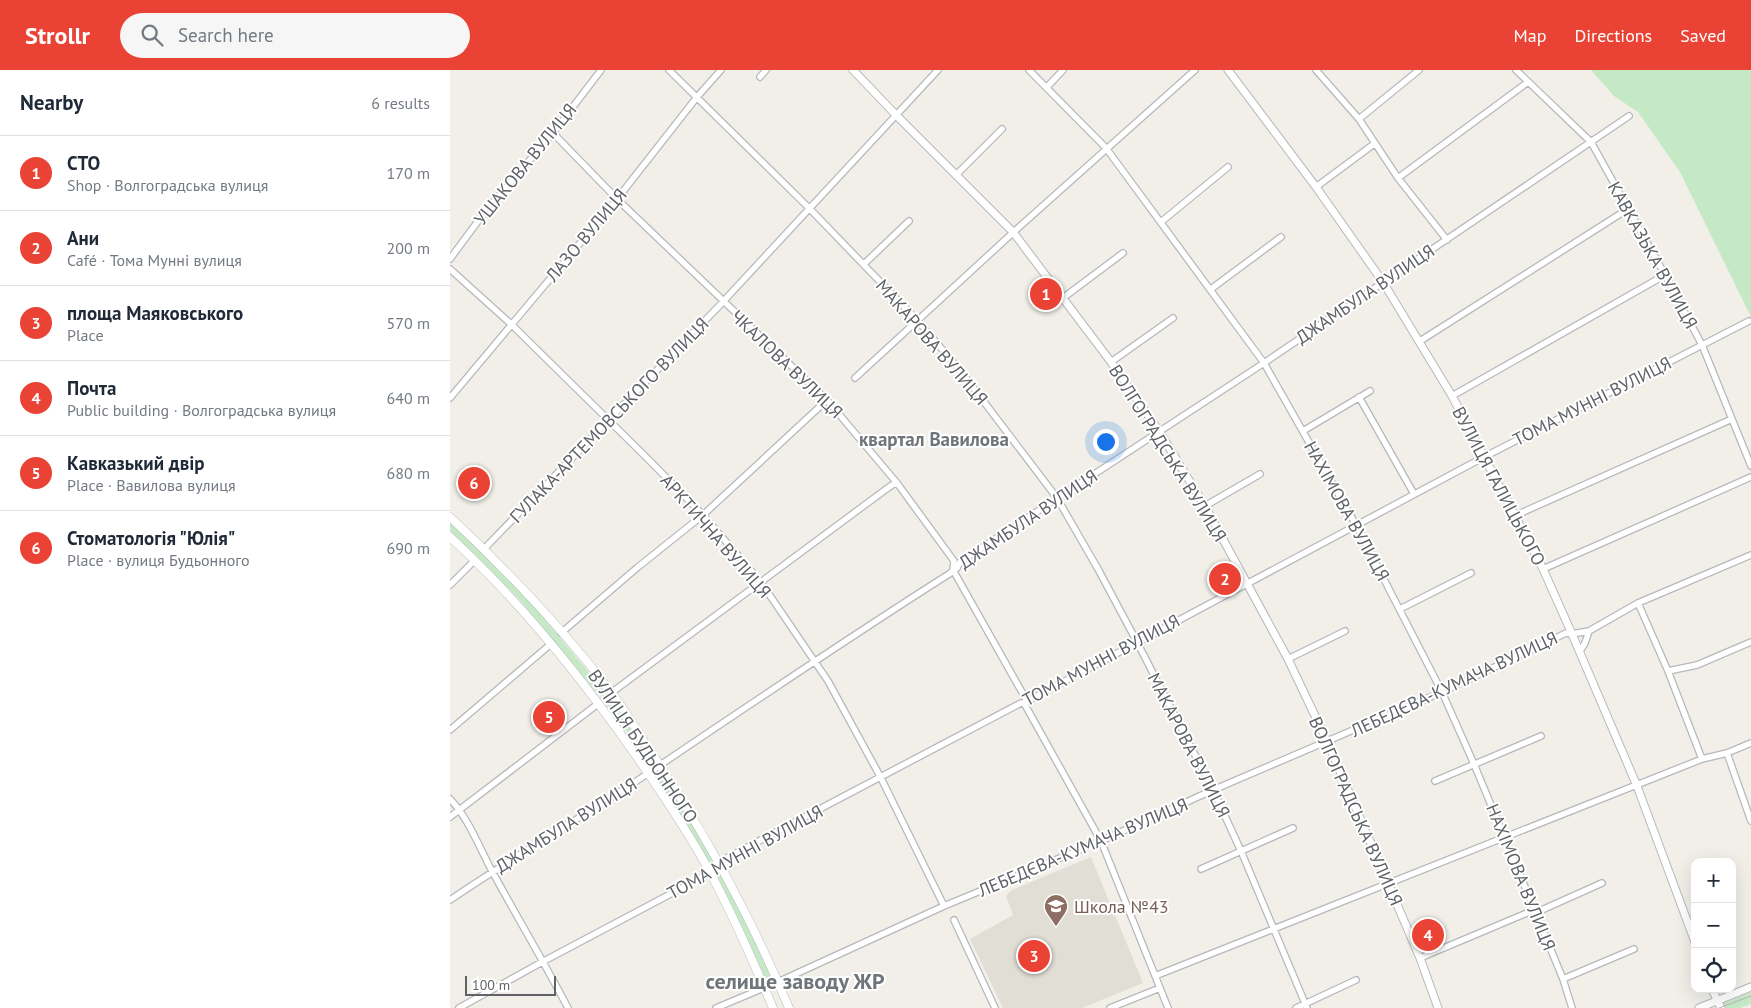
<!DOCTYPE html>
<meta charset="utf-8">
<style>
body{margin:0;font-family:"PT Sans",sans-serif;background:#f6f6f7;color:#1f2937}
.controls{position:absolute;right:15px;bottom:15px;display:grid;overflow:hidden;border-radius:10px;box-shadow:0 5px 20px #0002}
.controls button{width:45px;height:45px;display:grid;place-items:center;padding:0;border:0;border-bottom:1px solid #e0e1e3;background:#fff;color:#1f2937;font:25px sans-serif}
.scale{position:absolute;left:15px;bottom:12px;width:91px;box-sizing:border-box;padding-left:5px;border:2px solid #5f6368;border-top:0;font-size:14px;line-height:18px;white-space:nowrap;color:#5f6368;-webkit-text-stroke:4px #fff;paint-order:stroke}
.you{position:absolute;left:655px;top:371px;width:18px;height:18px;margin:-12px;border:4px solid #fff;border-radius:50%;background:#1a73e8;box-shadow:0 0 0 8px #1a73e833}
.badge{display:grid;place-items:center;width:32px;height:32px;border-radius:50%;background:#ea4335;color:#fff;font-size:16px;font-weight:700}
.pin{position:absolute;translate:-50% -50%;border:2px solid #fff;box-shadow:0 1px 5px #0006}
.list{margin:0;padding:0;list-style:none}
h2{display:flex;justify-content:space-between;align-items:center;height:65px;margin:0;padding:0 20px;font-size:21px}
h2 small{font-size:16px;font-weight:400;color:#747a83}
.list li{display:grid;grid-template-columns:32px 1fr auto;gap:15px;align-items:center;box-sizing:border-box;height:75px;padding:0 20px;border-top:1px solid #e0e1e3}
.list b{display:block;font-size:19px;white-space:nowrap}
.list p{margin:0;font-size:16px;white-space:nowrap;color:#747a83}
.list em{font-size:16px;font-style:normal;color:#747a83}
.icon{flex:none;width:28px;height:28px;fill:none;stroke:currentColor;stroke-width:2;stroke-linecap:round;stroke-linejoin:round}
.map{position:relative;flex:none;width:1301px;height:938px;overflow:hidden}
header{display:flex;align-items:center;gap:30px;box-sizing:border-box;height:70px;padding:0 25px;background:#ea4335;color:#fff}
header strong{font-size:24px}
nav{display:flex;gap:28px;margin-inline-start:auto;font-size:18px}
.search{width:350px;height:45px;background:#f6f6f7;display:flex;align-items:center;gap:12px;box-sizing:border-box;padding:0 18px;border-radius:28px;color:#747a83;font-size:19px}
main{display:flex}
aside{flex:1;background:#fff}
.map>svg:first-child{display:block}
</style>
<header>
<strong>Strollr</strong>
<div class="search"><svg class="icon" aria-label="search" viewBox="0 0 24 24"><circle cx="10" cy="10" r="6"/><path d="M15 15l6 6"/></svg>Search here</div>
<nav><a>Map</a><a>Directions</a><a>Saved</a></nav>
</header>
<main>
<aside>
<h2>Nearby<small>6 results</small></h2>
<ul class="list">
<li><span class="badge">1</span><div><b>СТО</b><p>Shop · Волгоградська вулиця</p></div><em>170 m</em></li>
<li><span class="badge">2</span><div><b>Ани</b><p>Café · Тома Мунні вулиця</p></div><em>200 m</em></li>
<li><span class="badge">3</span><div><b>площа Маяковського</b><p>Place</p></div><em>570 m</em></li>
<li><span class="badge">4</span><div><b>Почта</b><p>Public building · Волгоградська вулиця</p></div><em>640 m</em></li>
<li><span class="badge">5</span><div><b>Кавказький двір</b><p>Place · Вавилова вулиця</p></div><em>680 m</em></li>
<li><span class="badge">6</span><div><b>Стоматологія &quot;Юлія&quot;</b><p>Place · вулиця Будьонного</p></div><em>690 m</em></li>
</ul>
</aside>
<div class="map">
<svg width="1301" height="938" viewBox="0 0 1301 938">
<rect width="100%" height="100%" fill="#f1efe8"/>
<path fill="#e1ded6" d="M641,787L693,913L632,938H553L520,869L563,845L556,826L562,820Z"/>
<path fill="#c5e8c5" d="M1141,0H1301V247L1230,102L1188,42L1164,26Z
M0,452L74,524L153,620L148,624L69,529L0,461Z
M155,623L206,695L201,698L183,670L150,627Z
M208,698L245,756L265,793L261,797L239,759L203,702Z
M268,798L292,843L322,908V910L317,911L315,909L287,847L264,803Z
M1301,922V934L1290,938H1276L1274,933Z"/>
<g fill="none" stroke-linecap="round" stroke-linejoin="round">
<g stroke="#b5b8bc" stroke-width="8">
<path id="minor" d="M219,0L360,139L467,250L509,299L607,428L648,499L687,572L763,720L791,781L857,938
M579,0L656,78L814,293L906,455L992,622L1024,694L1113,909L1122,938
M866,0L909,49L948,108L997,170
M1066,0L1141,72L1215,205L1252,275L1301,396
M310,7L316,0
M597,17L613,0
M909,49L969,0
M103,63L167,129L377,330L447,413L504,491L503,500L577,631
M506,105L552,59
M948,108L1078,12
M866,117L924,74
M711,152L778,97
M0,189L34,143L103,63L151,0
M414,194L459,151
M0,199L61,254L198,389L253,445L310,511L378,611L431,708L494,836
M761,219L831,167
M613,228L673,183
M970,271L1178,139
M661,292L723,248
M405,308L568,158L745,0
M1002,326L1215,205
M909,327L964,424
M0,328L167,129L247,27L271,0
M853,361L920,321
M755,436L810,404
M1064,446L1282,349
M34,479L269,236L488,0
M1093,499L1301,407
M0,515L25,490
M1188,533L1218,601
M950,539L1021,503
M111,563L188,497L253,445L377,330
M1130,581L1135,573L1139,561
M838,589L895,561
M161,623L435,420L442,415L447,413
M574,633L651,771L718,938
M0,660L102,573
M1277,683L1301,751
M1252,689L1218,601L1247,595L1301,572
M985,711L1091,666
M0,729C19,749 29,777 42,801C67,847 94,892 118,938
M0,747L149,633
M751,799L843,758
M0,830C63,787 128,750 191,708C293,639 395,570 499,504L507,498L510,492L814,293L1179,46
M1085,843L1152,813
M504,850L545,938
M970,888L1084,840
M705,906L1252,689L1277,683L1301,673
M1113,909L1184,879
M9,938L94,891L260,803L269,792L571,633H574L1034,387L1299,251
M266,938L328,912L494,836L651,771L763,720L992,622L1116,563L1122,564L1139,561L1188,533L1301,485
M660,938L710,918
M846,938L906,910"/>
</g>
<g stroke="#b5b8bc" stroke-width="9">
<path id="tertiary" d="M403,0L446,45L563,162L661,292L709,361L755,436L838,589L877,671L970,888L988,938
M778,0L866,117L933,212L1002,326L1093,499L1122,564L1187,716L1245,872
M1262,919L1271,938
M1249,938L1301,917"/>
</g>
<g stroke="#b6babf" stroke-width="9">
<path id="secondary" d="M0,447C58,501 113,559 161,622C175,640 186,660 199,679C254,761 301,847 339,938
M0,467C70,531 128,603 182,680C210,720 238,761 261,804C284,848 304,893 323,938"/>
</g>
<use href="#minor" stroke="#fff" stroke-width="5.5"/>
<use href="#tertiary" stroke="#fff" stroke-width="7"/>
<use href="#secondary" stroke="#fff" stroke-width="8"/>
<path stroke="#b6b7b8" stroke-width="1" d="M1269,938L1301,926"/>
</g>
<defs>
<g id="school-pin" transform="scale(1.25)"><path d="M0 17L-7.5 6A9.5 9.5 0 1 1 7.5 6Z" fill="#8d6e63" stroke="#fff"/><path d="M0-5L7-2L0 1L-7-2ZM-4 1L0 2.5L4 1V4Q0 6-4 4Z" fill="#fff"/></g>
</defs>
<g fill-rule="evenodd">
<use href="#school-pin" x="606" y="836"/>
</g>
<g text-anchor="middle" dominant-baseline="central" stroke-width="4" stroke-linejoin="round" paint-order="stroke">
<g font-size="18" fill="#5f6368" stroke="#fff">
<text transform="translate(75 94) rotate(-51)">УШАКОВА ВУЛИЦЯ</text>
<text transform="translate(136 165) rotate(-50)">ЛАЗО ВУЛИЦЯ</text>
<text transform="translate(1203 185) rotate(61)">КАВКАЗЬКА ВУЛИЦЯ</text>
<text transform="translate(915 224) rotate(-34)">ДЖАМБУЛА ВУЛИЦЯ</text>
<text transform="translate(482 272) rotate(49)">МАКАРОВА ВУЛИЦЯ</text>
<text transform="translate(337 294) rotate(44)">ЧКАЛОВА ВУЛИЦЯ</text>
<text transform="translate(1142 331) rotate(-27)">ТОМА МУННІ ВУЛИЦЯ</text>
<text transform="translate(159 350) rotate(-46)">ГУЛАКА-АРТЕМОВСЬКОГО ВУЛИЦЯ</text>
<text transform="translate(718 383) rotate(58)">ВОЛГОГРАДСЬКА ВУЛИЦЯ</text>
<text transform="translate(1049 416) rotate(62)">ВУЛИЦЯ ГАЛИЦЬКОГО</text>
<text transform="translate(897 441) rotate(61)">НАХІМОВА ВУЛИЦЯ</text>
<text transform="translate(578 449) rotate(-34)">ДЖАМБУЛА ВУЛИЦЯ</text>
<text transform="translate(266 466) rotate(49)">АРКТИЧНА ВУЛИЦЯ</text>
<text transform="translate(651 590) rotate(-28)">ТОМА МУННІ ВУЛИЦЯ</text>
<text transform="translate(1004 614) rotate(-25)">ЛЕБЕДЄВА-КУМАЧА ВУЛИЦЯ</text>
<text transform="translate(739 675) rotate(63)">МАКАРОВА ВУЛИЦЯ</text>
<text transform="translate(193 676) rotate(56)">ВУЛИЦЯ БУДЬОННОГО</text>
<text transform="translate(906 741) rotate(66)">ВОЛГОГРАДСЬКА ВУЛИЦЯ</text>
<text transform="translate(116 755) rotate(-32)">ДЖАМБУЛА ВУЛИЦЯ</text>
<text transform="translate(633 777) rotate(-23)">ЛЕБЕДЄВА-КУМАЧА ВУЛИЦЯ</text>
<text transform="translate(295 782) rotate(-29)">ТОМА МУННІ ВУЛИЦЯ</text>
<text transform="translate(1071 807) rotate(68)">НАХІМОВА ВУЛИЦЯ</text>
</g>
<g font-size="18" fill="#785e54" stroke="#fff" text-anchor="start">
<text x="624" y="836">Школа №43</text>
</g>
<g font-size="19" font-weight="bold" fill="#70757a" stroke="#fff">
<text x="484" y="369">квартал Вавилова</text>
</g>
<g font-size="22" font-weight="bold" fill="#70757a" stroke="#fff">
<text x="345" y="911">селище заводу ЖР</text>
</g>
</g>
</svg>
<div class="controls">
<button>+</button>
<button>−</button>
<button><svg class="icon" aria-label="locate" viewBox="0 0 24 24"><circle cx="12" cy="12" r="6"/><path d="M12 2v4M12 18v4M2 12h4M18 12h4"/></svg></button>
</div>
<div class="scale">100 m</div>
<div class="you"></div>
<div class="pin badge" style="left:596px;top:224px">1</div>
<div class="pin badge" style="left:775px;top:509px">2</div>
<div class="pin badge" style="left:584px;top:886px">3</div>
<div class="pin badge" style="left:978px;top:865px">4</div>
<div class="pin badge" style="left:99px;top:647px">5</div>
<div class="pin badge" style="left:24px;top:413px">6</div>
</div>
</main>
